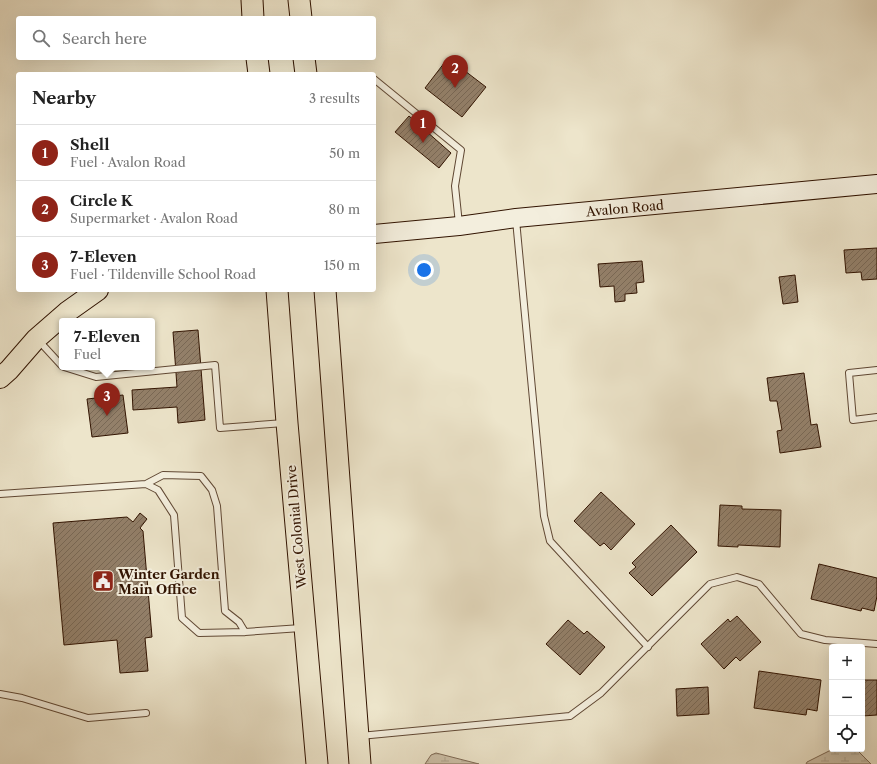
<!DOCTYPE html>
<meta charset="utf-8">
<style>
body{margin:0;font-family:"Libre Caslon Text",serif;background:#f6f6f6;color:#222}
.controls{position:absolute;right:12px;bottom:12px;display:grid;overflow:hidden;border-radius:4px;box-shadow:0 4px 16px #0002}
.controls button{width:36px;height:36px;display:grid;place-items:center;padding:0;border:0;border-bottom:1px solid #e0e0e0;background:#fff;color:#222;font:20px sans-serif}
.you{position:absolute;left:424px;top:270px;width:14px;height:14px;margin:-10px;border:3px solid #fff;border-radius:50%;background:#1a73e8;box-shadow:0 0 0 6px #1a73e833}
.badge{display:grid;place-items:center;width:26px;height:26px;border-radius:50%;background:#8f2418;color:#fff;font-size:13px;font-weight:700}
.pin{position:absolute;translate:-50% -33px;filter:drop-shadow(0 1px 2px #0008)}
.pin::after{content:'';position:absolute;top:21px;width:14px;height:12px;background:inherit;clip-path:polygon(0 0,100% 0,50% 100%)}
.popup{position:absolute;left:59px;top:318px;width:96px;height:52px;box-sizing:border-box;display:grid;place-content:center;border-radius:4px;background:#fff;filter:drop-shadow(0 1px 3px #0005);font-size:13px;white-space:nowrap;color:#767676}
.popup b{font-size:15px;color:#222}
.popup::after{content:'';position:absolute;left:50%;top:100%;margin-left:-8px;border:8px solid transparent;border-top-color:#fff}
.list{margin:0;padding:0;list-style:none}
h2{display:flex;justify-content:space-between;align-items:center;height:52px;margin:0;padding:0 16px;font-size:17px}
h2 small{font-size:13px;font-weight:400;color:#767676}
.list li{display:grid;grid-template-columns:26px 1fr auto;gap:12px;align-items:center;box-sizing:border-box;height:56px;padding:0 16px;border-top:1px solid #e0e0e0}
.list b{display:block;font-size:15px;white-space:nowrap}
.list p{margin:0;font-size:13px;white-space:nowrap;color:#767676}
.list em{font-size:13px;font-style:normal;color:#767676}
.icon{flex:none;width:22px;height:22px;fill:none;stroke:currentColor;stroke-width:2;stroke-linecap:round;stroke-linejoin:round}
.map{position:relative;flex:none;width:877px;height:764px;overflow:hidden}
.search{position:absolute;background:#fff;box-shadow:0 4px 16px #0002;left:16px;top:16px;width:360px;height:44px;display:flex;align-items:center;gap:10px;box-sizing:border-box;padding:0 14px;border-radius:4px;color:#767676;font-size:15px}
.panel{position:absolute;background:#fff;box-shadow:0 4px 16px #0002;left:16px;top:72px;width:360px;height:220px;border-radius:4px}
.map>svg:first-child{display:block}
</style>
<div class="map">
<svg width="877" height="764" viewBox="0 0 877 764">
<defs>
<pattern id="wetland-marsh" width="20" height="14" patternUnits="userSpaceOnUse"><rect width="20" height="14" fill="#cdc1a9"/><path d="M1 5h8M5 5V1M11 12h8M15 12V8" fill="none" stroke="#b0a590"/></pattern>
<pattern id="building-hatch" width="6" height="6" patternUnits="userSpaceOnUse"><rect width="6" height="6" fill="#93806a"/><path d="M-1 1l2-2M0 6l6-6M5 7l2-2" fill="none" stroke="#796855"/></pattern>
</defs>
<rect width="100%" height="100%" fill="#ede5cb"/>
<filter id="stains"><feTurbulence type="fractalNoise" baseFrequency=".005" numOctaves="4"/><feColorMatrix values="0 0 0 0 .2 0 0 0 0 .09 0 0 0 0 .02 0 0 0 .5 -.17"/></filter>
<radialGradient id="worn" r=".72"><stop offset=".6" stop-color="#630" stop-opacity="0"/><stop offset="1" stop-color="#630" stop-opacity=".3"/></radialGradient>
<path fill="url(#wetland-marsh)" stroke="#7f6a55" d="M833,749H856L871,764H806L807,762Z
M436,753L479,764H425L431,755Z"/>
<path fill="url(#building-hatch)" stroke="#311301" d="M448,58L486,87L462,117L425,88Z
M409,116L451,153L439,168L395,132Z
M877,248V279L862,280L861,272L846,273L844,250Z
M642,261L644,282L636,283L637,293L625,294V301L615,302L614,286L600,287L598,264Z
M795,275L798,302L783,304L779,277Z
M198,330L205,420L178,423L177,407L133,410L132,390L177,387L173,332Z
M804,373L811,425L817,424L821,447L780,453L777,431L782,430L777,401H770L767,378Z
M123,395L128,433L92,437L87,399Z
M601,492L635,524L611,550L604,543L600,546L574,521Z
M720,505L742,506V509L781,510L780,547L738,545V547L718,546Z
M140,513L147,519L140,528L143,531L152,637L145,638L148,671L120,673L117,640L64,645L53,523L127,517L133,522Z
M671,525L697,552L652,596L629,573L636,567L632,563Z
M819,564L877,578V596L874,611L862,608L861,611L811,599Z
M737,616L761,642L740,661L736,657L724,669L701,644L728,619L730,622Z
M568,620L584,634L587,631L605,647L580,675L546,644Z
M759,671L821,680L817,711L807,709L806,715L754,708Z
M862,680H877V715L862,716Z
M708,687L709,714L677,716L676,689Z"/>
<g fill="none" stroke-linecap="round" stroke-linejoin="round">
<g stroke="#604834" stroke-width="8">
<path id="service" d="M374,79L461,150L455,186L459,224
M516,220L544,516L550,541L648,647
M39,341L62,366
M64,367L96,377L215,365L220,428L284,423
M877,370L849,373L853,420L877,417
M146,484L163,475L201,476L212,490L217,506L225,611L239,622L245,632
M0,494L146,484L158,490L174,515L182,618L199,633L245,632L301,628
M0,694L22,698L88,718L146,713
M360,736L570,716L601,693L710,584L737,577L759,584L801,634L825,640L877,644"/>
</g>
<g stroke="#311301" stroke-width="20">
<path id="secondary" d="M374,234L459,226L516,218L877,184"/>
</g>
<g stroke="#311301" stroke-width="22">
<path id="primary" d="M0,378L9,370L36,339L67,312L98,290"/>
</g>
<g stroke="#311301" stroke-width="23">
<path id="trunk" d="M252,0L253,18
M299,0L301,18
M257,58L259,74
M304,58L306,74
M277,290L287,423L317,764
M325,290L360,764"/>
</g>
<use href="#service" stroke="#f3eedd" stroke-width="6"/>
<use href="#secondary" stroke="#f3eedd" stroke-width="18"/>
<use href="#primary" stroke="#ede5cb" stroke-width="20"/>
<use href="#trunk" stroke="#ede5cb" stroke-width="21"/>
</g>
<defs>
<g id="civic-square" transform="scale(1.15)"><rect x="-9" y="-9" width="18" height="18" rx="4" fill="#8f2418" stroke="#f3eedd"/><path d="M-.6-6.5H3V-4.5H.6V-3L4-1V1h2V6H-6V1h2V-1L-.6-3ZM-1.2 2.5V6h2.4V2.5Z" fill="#fff"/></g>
</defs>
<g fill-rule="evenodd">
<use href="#civic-square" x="103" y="581"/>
</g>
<g text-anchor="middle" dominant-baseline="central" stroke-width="4" stroke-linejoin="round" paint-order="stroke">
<g font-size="13" fill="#311301" stroke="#f3eedd">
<text transform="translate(625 208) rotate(-5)">Avalon Road</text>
<text transform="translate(296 527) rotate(-95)">West Colonial Drive</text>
</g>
<g font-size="13" font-weight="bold" fill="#311301" stroke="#f3eedd" text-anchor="start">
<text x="118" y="574">Winter Garden<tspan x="118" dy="15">Main Office</tspan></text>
</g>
</g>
<rect width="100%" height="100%" filter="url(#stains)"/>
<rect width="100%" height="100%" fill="url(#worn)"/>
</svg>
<div class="controls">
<button>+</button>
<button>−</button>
<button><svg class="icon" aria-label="locate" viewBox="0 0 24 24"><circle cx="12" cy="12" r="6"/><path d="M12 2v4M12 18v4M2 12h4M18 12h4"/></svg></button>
</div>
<div class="you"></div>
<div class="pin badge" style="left:423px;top:143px">1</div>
<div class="pin badge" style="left:455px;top:88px">2</div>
<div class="pin badge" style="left:107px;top:416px">3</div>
<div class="popup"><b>7-Eleven</b>Fuel</div>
<div class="search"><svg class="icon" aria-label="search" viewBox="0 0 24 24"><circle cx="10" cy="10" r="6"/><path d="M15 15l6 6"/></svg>Search here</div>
<section class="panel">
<h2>Nearby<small>3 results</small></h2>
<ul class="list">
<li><span class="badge">1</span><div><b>Shell</b><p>Fuel · Avalon Road</p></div><em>50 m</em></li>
<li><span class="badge">2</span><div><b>Circle K</b><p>Supermarket · Avalon Road</p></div><em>80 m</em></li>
<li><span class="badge">3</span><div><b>7-Eleven</b><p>Fuel · Tildenville School Road</p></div><em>150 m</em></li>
</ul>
</section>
</div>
